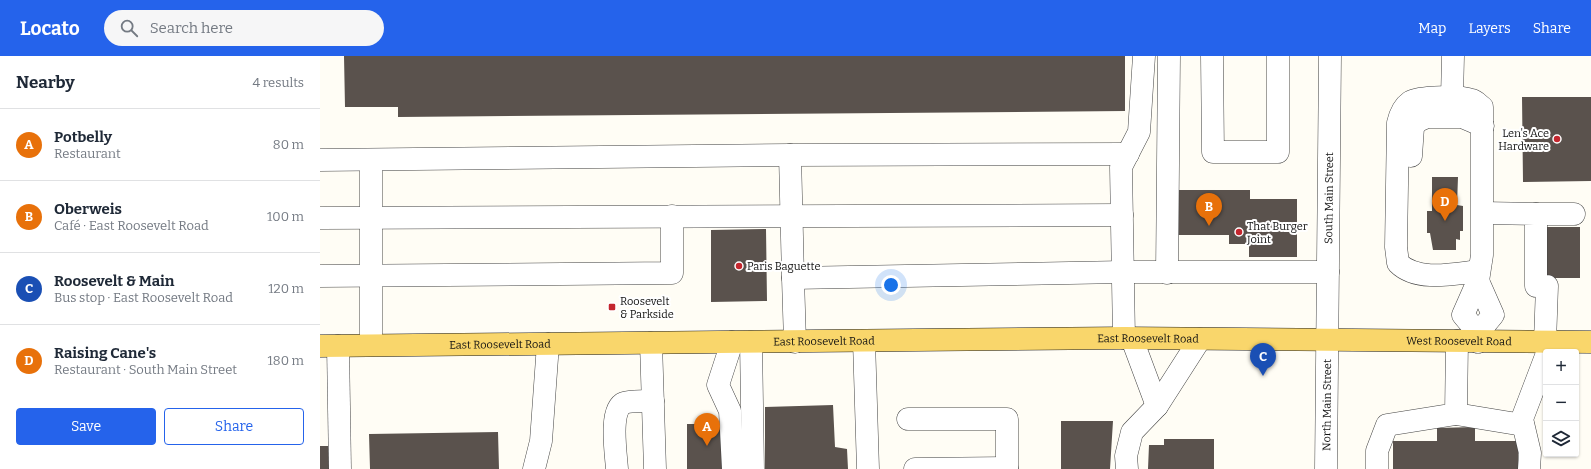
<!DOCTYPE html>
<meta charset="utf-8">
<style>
body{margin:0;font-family:Bitter,serif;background:#f6f6f7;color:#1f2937}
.controls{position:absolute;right:12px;bottom:12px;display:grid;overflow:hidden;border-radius:4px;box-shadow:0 1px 3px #0004}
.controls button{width:36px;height:36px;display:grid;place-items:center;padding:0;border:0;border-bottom:1px solid #e0e1e3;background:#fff;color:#1f2937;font:20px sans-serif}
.you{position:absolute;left:571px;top:229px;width:14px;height:14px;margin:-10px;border:3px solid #fff;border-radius:50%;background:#1a73e8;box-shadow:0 0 0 6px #1a73e833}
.badge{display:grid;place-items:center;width:26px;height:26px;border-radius:50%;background:#2563eb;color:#fff;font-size:13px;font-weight:700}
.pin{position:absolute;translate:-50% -33px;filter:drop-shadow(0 1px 2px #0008)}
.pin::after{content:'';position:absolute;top:21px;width:14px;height:12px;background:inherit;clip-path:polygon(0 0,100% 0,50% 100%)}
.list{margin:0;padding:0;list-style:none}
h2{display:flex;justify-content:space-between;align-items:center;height:52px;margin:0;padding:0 16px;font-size:17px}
h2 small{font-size:13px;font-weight:400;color:#747a83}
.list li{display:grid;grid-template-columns:26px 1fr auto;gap:12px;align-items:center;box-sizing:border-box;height:72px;padding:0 16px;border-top:1px solid #e0e1e3}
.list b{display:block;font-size:15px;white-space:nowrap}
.list p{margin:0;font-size:13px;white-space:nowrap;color:#747a83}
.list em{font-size:13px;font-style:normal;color:#747a83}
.actions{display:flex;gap:8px;padding:12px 16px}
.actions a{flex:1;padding:9px 0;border:1px solid #2563eb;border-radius:4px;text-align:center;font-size:14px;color:#2563eb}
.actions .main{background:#2563eb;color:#fff}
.icon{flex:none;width:22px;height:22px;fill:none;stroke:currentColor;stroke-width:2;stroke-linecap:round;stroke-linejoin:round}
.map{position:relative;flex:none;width:1271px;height:413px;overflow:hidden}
header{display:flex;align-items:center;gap:24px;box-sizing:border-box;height:56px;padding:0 20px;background:#2563eb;color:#fff}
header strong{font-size:19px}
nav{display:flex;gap:22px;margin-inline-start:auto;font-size:14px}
.search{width:280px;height:36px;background:#f6f6f7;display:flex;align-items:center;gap:10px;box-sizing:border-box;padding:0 14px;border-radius:22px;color:#747a83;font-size:15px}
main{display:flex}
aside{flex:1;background:#fff}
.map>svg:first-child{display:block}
</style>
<header>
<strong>Locato</strong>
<div class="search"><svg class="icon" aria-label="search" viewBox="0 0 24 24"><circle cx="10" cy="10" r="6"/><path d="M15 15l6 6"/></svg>Search here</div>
<nav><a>Map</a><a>Layers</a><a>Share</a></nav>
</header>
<main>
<aside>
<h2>Nearby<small>4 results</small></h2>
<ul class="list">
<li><span class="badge" style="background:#e8710a">A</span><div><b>Potbelly</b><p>Restaurant</p></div><em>80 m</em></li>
<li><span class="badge" style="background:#e8710a">B</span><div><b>Oberweis</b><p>Café · East Roosevelt Road</p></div><em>100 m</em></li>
<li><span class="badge" style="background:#1a4fb4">C</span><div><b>Roosevelt &amp; Main</b><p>Bus stop · East Roosevelt Road</p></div><em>120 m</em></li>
<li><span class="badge" style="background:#e8710a">D</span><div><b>Raising Cane's</b><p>Restaurant · South Main Street</p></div><em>180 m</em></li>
</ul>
<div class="actions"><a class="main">Save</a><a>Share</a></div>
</aside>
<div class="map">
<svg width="1271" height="413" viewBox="0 0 1271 413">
<rect width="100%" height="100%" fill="#fffdf5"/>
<path fill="#5a524d" d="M24,0H805V55L78,61V51H25Z
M1202,41H1271V125L1203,126Z
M1112,121H1138L1137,149L1143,150V175H1140V184L1136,183V194H1113L1110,177H1107V155H1112Z
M855,134H930V143H977V201H929V188H909V179H855Z
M1223,171H1260V222H1222Z
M446,173L447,245L391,246V174Z
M513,349L515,391L527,393L528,413H445V351Z
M741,365H793L790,413H741Z
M367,368H406V413H367Z
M1155,371V385H1198V413H1073V385H1117V372Z
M178,376L179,413H50L49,378Z
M844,383H894V413H828L829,389H844Z
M0,390H12L13,413H0Z"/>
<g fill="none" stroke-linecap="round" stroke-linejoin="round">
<g stroke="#444" stroke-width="23">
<g id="minor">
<path d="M892,0L893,96H958V0"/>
<path d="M1132,42L1133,0"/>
<path d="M808,98L470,99L473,222L803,216H1008"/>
<path d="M1091,100L1093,71L1098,65L1107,61H1142L1163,70"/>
<path d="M0,104L470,99"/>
<path d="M51,104V289"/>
<path d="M1163,157L1216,158V230H1227L1225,286"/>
<path d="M1216,158H1254"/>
<path d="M0,162L802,159"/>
<path d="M847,217L849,0"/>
<path d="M0,220L352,217V160"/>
<path d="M473,222L475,286"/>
<path d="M1158,225L1173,259L1158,277"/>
<path d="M804,282L801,111L819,76L824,0"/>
<path d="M812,283L837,350"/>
<path d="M544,285L548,413"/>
<path d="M412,286L398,329L410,355L413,413"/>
<path d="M431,286L433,413"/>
<path d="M1158,286V277L1143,259L1158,225L1162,199V51C1159,49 1156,45 1152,44C1141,40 1100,40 1090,46C1083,51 1080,58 1078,67L1076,191L1078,207C1097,226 1133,218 1158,215"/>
<path d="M331,287L335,413"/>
<path d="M18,290L20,413"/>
<path d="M1136,358L1203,369"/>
<path d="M588,363H687V413"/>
<path d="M214,413L221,385L228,288"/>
<path d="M297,413C296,398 289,353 304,347C312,344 324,346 333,345"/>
<path d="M595,413L687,412"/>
<path d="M807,413L806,400L812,376L837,350L880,283"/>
<path id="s1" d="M1006,413L1010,0"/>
<path d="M1057,413V395L1067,369L1136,358L1137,285"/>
<path d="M1209,413L1210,397L1202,363L1226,300"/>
</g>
</g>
<g stroke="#222" stroke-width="23">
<g id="major">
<path id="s2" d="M0,290L804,282L1271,286"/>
</g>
</g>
<use href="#minor" stroke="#fff" stroke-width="22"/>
<use href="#major" stroke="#f9d66b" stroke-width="22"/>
</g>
<g fill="#c4262e" stroke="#fff" stroke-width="1.5">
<circle cx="1237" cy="83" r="4"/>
<circle cx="919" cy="176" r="4"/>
<circle cx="419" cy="210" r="4"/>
<rect x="288" y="247" width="8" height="8" rx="2"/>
</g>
<g text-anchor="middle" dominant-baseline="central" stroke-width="4" stroke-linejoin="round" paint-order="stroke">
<g font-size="11" fill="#111" stroke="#fff" text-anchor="start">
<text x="1229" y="77" text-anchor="end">Len's Ace<tspan x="1229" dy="13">Hardware</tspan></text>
<text x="927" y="170">That Burger<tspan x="927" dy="13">Joint</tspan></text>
<text x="427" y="210">Paris Baguette</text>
<text x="300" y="245">Roosevelt<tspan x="300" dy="13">&amp; Parkside</tspan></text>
</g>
<g font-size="11" fill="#111" stroke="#fff">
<text stroke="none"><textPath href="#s1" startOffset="271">South Main Street</textPath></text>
<text stroke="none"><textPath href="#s2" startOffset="828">East Roosevelt Road</textPath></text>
<text stroke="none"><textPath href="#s2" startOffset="504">East Roosevelt Road</textPath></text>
<text stroke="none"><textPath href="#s2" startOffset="1139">West Roosevelt Road</textPath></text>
<text stroke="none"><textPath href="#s2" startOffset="180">East Roosevelt Road</textPath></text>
<text stroke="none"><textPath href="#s1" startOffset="64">North Main Street</textPath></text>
</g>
</g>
</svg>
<div class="controls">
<button>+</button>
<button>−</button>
<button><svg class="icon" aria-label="layers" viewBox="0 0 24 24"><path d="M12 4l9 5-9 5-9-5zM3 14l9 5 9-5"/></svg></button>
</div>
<div class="you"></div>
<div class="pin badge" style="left:387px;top:390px;background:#e8710a">A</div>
<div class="pin badge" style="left:889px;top:170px;background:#e8710a">B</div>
<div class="pin badge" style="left:943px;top:320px;background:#1a4fb4">C</div>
<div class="pin badge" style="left:1125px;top:165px;background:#e8710a">D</div>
</div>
</main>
